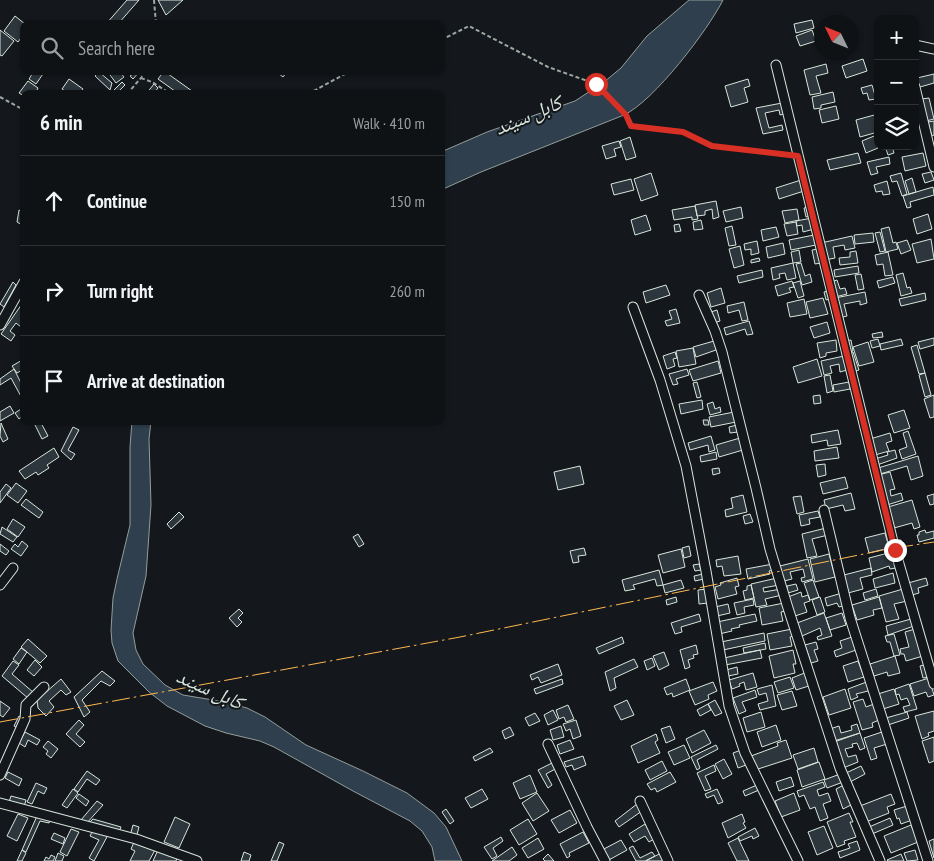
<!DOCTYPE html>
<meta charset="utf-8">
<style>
body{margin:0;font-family:"PT Sans Narrow","Noto Naskh Arabic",sans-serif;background:#1d2022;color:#f1f3f6}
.controls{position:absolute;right:15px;top:15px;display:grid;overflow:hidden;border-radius:10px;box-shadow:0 1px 4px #0004}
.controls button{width:45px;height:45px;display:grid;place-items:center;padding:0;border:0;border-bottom:1px solid #2f3234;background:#0f1215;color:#f1f3f6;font:25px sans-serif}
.compass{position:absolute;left:814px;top:15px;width:45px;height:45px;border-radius:50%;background:#0f1215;box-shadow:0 1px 4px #0004;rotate:313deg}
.stop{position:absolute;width:15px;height:15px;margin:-11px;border:4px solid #d93025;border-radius:50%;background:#fff}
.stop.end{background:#d93025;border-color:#fff;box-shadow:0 1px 5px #0008}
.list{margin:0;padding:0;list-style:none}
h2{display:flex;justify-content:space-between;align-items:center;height:65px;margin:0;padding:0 20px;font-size:21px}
h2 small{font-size:16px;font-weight:400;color:#9b9ea0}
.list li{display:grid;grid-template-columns:32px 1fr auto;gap:15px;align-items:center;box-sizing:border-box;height:90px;padding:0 20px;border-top:1px solid #2f3234}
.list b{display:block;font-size:19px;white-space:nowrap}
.list em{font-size:16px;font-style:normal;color:#9b9ea0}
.icon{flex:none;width:28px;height:28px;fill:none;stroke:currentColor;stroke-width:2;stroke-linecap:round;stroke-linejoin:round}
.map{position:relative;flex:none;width:934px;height:861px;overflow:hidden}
.search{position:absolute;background:#0f1215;box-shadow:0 1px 4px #0004;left:20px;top:20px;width:425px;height:55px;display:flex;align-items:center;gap:12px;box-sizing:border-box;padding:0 18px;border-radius:10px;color:#9b9ea0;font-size:19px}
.panel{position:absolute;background:#0f1215;box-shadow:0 1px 4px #0004;left:20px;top:90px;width:425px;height:335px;border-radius:10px}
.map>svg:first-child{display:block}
</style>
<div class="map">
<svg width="934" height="861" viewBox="0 0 934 861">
<rect width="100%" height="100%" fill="#14181c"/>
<path fill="#2f3f4d" stroke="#939e99" d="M689,0H723C708,30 654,101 624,115L481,172L441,190V152L487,132L575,101L604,82L621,68L647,36Z
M132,421H151L149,439L151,505L146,576L133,633L136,650L143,664L165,685L183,695L225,702L247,708L265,717L306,745L363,771L407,793L434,813L446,827L462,861H435L432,847L422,831L410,821L353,791L274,747L260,741L226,733L205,726L167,706L149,692L118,661L112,643L111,630L113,598L117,579L130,525V447Z"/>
<path fill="#2c363c" stroke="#d8e6dc" d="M127,0H139L118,24H106Z
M158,0H183L166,15Z
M15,16L25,24L24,34L18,42L4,31Z
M812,20L814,28L796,33L794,24Z
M0,30L14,41L2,56L0,55Z
M812,30L816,41L800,46L796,36Z
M863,59L867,71L846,78L842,66Z
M826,64L828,73L816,76L821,93L810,95L804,70Z
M34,71H45L36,84L29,79Z
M107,71H119L124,77L116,83Z
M132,71H140L133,79L130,76L133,74Z
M164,71L192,91L190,94H179L158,79Z
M279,71H288L283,77L278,73Z
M99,72L112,83L110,90L95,76Z
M934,74V83L920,87L917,78Z
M69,79L83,89L79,94H63L65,91L62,89Z
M748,79L750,86L744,88L748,102L731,107L725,86Z
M28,81L38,88L35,94H24V96L19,93Z
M122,82L125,85L116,94L113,91Z
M154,84L158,88L153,94H146Z
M872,85L876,99L869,100L867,93L863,94L861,88Z
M833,92L835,102L821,105V108L814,109L812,97Z
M929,98L934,119L926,121L921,99Z
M782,103L784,114L780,115L779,110L765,113L769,128L782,125L783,130L763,134L756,108Z
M836,106L839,119L822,123L819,110Z
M878,114V132L860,137L856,120Z
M934,121V135L932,136L928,122Z
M874,136L875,139L878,138V148L866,153L862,141Z
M630,137L636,157L626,160L620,141Z
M619,141L621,147L614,149L616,156L606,159L602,146Z
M885,146H892L894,153L888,155Z
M858,153L861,163L830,170L827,160Z
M923,153L926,166L905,171L902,157Z
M889,157L890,164L876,167L878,173L871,175L867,162Z
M931,172L934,180L925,183L922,174Z
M651,173L658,195L641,201L634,179Z
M901,173L907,194L902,196L897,181L892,182L890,176Z
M912,178L916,192L909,194L905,181Z
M631,179L634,190L614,195L611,184Z
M801,180L804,191L779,199L776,188Z
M887,181L890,194L883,195L882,191L876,192L874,185Z
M933,187L934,195L910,202L911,207L907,208L903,196Z
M716,201L719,217L713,219L712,209L705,211V215L697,216L695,205Z
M695,206L698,219L692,220V217L674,220L672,210Z
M741,207L743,218L726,222L723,211Z
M808,207L811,216L806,217L804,208Z
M797,209L799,220L785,223L782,211Z
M19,210L24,212V226L17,222Z
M928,214L932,229L917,234L913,219Z
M646,215L651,230L635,235L631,220Z
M812,218L814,229L803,232L802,225L797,226L796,221Z
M701,220L703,229L694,230L693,222Z
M796,222L798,234L787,236L784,224Z
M679,224L681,231L675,232L674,225Z
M732,226L736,245L729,246L725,228Z
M776,227L779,237L763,241L761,230Z
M889,227L893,243L896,242L898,249L886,252L881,229Z
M880,232L885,251L880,252L875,233Z
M873,233L874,242L855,244L854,235Z
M814,235L816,245L791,250L789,240Z
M852,236L855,248L845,250L844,245L833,247L835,258L825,260L821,243Z
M931,239L934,259L917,263L912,244Z
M907,240L911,250L901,254L897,243Z
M757,241L759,253L751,255V249L745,250L744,244Z
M783,243L785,254L768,258L766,247Z
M740,246L744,265L734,268L729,249Z
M818,249L821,263L815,264L812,250Z
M799,250L801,262L793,263L791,252Z
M856,251L858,263L840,265L839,258L850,257V252Z
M888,252L893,275L885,276L883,264L877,265L875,255Z
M759,258L760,261L751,263V260Z
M793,263L796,278L787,280L785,273L779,274L780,278L773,280L771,268Z
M801,263L805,276L810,274L812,282L802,285L796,264Z
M858,266L859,273L835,277L834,270Z
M762,270L763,277L739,283L737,276Z
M903,273L907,288L910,287L912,293L901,296L896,275Z
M861,274L864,289L858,290L855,275Z
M893,277L895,283L879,288L877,281Z
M837,280L840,289L845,288L847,294L835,297L831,282Z
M792,281L794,287L789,288L791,292L778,296L775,286Z
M800,281L804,296L798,298L793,283Z
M13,282L16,285L4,307L0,304Z
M666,285L670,295L646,303L643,292Z
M721,288L725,303L711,307L707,293Z
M828,291L830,299L826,300L824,292Z
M865,292L867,303L860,305V301L844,304L847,316L839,318L835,298Z
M925,293L926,300L901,306L899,299Z
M823,298L828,314L810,318L806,302Z
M804,299L807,314L790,317L787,303Z
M24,301V311L22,313L24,314V323L21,327L16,323L10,331L15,335L11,341L1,334Z
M744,302L748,320L742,321L739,310L728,313L727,306Z
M676,309L680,323L667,326L665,321L672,319L669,311Z
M717,310L720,321L714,323L711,312Z
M749,321L753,334L747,335L745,329L726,335L724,328Z
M827,322L830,333L814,338L810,327Z
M882,332L883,337L873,338L872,334Z
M934,338V345L920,349L918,342Z
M878,339L880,346L872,348L870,341Z
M901,339L903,345L881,350L880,344Z
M836,340L837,351L826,353V356L820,358L817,343Z
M851,340L853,351L847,352L845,341Z
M714,341L716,350L696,357L693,347Z
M868,342L874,362L859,366L853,347Z
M917,345L925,373L919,374L911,347Z
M693,348L696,364L679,367L676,351Z
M675,352L677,358L673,359L675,366L667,369L663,356Z
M853,352L859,370L852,372L847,354Z
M844,356L847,370L840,372L839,364L830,366L832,373L824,375L821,361Z
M24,359V369L17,373L12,366Z
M817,359L822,376L798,383L793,367Z
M718,361L721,373L693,381L689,370Z
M14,369L24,389V402L11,378L0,385V379Z
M687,369L689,375L676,379L678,384L673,385L669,374Z
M925,373L931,395L925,397L919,375Z
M830,375L833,391L827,393L824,376Z
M697,382L701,397L697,398L693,383Z
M849,382L850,389L834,392L833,385Z
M820,395L821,403L814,404L813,396Z
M934,395V417L930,418L924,399Z
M702,400L703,409L681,414L679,404Z
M713,402L715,409L720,407L721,412L710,415L707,404Z
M10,406L14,413L0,421V412Z
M24,407V415L19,419L15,413Z
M904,410L910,428L894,433L888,415Z
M734,412L736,422L711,427L709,417Z
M703,420H708L709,425H704Z
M33,421H40L48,436L42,439Z
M1,423L8,439L3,442L0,436Z
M737,425L738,432L730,433L729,427Z
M73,427L79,430L68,450L75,454L71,460L61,451Z
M838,430L841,444L828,446L827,440L812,443L811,435Z
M908,431L916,454L902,459L899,450L907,447L903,433Z
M890,433L892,441L886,443L889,451L875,455L870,439Z
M711,436L715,450L709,452L708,445L690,450L688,443Z
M740,438L743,450L719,457L716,445Z
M837,447L839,458L815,461L814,451Z
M54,448L59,457L47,465L49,468L38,475L36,472L25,479L19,471Z
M895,450L897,458L877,465L875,459L888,455L887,452Z
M716,452L717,459L701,462L700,456Z
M918,456L923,476L911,480L907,466L880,474L878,468Z
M825,464L826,475L818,477L816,465Z
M580,466L584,484L558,490L554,472Z
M719,468L720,473L713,475L712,469Z
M890,472L895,489L890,490L891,496L901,493L903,500L887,505L878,475Z
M845,477L848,488L823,494L820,483Z
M16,483L27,491L18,503L7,495Z
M6,484L11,488L0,503V492Z
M851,493L855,509L845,511L843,505L826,509L824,500Z
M934,494V504L930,505L927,496Z
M743,495L747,512L726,517L725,510L733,508L731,498Z
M801,496L804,512L797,514L793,497Z
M26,499L43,512L39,518L21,505Z
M912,500L920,527L914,529L912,523L894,528L888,507Z
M818,511L820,517L809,519L810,524L801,526L799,515Z
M179,512L184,517L171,529L167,524Z
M750,514L753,522L745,524L743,516Z
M13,519L25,527L18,537L7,529Z
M2,527L17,537L13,542L0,534Z
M826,528L828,535L812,539L817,556L807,558L802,534Z
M925,530L926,533L934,531V538L919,542L917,535H919V532Z
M885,533L889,548L869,553L865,538Z
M358,534L364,544L359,547L353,537Z
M901,540L904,547L898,549L896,541Z
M22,541L28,546L21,556L11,549L15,544L18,547Z
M0,544L9,551L6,555L0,551Z
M689,546L691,556L684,558L682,548Z
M584,548L586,555L578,556L579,562L573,563L570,551Z
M681,549L685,567L663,573L658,555Z
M892,552L896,568L890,569L889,566L872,572L869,558Z
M829,554L835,577L815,582L810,559Z
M738,556L741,574L724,576L722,566L717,567L716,560Z
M808,559L813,579L802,582L801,578L805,577L803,569L790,572L792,579L784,581L780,566Z
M699,564L701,570L695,571L693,565Z
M773,564L774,570L769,571L770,574L748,579L746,569Z
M871,568L872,575L860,578L863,589L848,593L844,575Z
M659,570L663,585L657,586L655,579L633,585L635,589L625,591L622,580Z
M893,573L895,583L875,588L873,579Z
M703,574L704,579L695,581L694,576Z
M737,578L739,586L735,587L737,594L718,599L715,587L721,585L720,583Z
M777,578L779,585L763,588L764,592L781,589L782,595L765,599L767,605L756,607L751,584Z
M926,578L928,585L918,588L919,593L912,595L908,583Z
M681,580L684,588L665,593L663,585Z
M813,580L819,597L810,600L804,583Z
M796,584L798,590L788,593L787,586Z
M751,585L754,598L745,600L743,591L747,590V586Z
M707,589L708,603L699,604L698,590Z
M876,589L878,596L865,600L863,593Z
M903,589L907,601L894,604L899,619L886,622L879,596Z
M801,592L802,597L808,595L810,601L804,603L807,612L795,616L788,597Z
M842,593L846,605L839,607L837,603L827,606L825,598Z
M676,597L677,602L667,605L666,600Z
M820,597L825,612L817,615L812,600Z
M879,597L882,608L873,610L874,615L857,620L852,605Z
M753,599L754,605L744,607L745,613L737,615L734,603Z
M784,603L786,611L781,612L783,621L762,625L759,608Z
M728,604L730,613L717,616L715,607Z
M239,609L243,613L238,618L242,622L237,627L229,618Z
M824,613L832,636L818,640L817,637L822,635L820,628L802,636L797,623Z
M842,613L846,625L830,630L826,618Z
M699,614L701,621L681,627L682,632L675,634L671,623Z
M755,614L757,621L739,625L740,627L731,629L732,631L719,634L717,622Z
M911,619L914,626L888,635L886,626Z
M792,629L794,636L790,637L792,646L770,650L767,634Z
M915,629L923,656L906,661L904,654H901L900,649L909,647L905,632Z
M764,633L765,641L723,650L721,642Z
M894,634L900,655L894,656L890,642H887L885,636Z
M855,636L859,649L836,657L834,651L842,648L840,641Z
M622,637L624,643L599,654L596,648Z
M28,639L47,656L40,663L21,647Z
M816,642L818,649L814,650L818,661L811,663L805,645Z
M765,643L766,649L744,653L743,648Z
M696,645L698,654L693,655L694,658L688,660L690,667L685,669L680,650Z
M21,648L27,652L19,664L13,659Z
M760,650L762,658L725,665L724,658Z
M793,650L796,664H793L795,673L774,678L769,656Z
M664,652L669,665L659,670L653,656Z
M895,656L900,673L888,676L887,672L874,676L870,664Z
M652,658L655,666L647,670L644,661Z
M634,659L638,667L614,678L616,688L610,691L605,672Z
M35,660L42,667L34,676L27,670Z
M13,661L19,665L12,674L34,693L29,699L2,676Z
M858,661L864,677L848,682L843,666Z
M558,664L562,675L541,683L538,677L532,680L530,675Z
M927,664L930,677L923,678L920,666Z
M737,667L738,674L728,676L726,670Z
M102,671L115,681L110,686L101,681L82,700L90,712L84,717L74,697Z
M807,672L812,685L796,690L792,678Z
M753,673L757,687L746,690L744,682L739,684L740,686L732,689L729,680Z
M790,677L794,688L778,693L774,682Z
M929,678L934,695L928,697L926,692L914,696L910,684Z
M61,679L71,692L66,695L61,690L49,701L54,707L46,716L38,708L37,700Z
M562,679L563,684L536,694L534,689Z
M686,679L690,690L673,697L672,693L667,695L664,688Z
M869,681L872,690L856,694L858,697L851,700L848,689Z
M713,682L717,691L708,695L709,699L695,705L689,691Z
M909,684L917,709L905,712L903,707L910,705L907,698L901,700L899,694L896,695L895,689Z
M772,685L776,706L760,710L758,704L768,701L766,693L759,695L757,689Z
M845,689L851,708L829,715L823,697Z
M894,689L899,704L883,709L878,694Z
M755,690L757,697L742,702L746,711L739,714L733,698Z
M792,691L797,706L782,710L777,695Z
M863,699L866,707L874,704L879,720L872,723L873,727L862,730L853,702Z
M627,700L634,715L621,720L614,706Z
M715,700L722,713L715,716L708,704Z
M0,701L10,708L3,717L0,715Z
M708,704L711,710L700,716L697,710Z
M568,705L574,719L566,722L564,717L559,719L556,710Z
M553,710L558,720L548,725L544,715Z
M934,711V731L928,733L929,736L922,739L915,716Z
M761,712L765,727L747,732L743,718Z
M907,712L909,718L888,725L886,718Z
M535,713L540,721L529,726L525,718Z
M19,716L24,719L19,729L14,726Z
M79,720L84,725L76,734L85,742L80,747L66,734Z
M576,720L581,736L573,739L570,729L566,731L563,724Z
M857,724L860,733L834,741L830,729L839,726L841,733L852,730L851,726Z
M776,725L781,740L762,747L757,732Z
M561,726L564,737L553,740L550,730Z
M670,726L675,739L666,743L661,729Z
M510,727L514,735L505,739L502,731Z
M704,730L711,743L692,753L686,739Z
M25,732L40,740L37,745L28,740L25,747L19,743Z
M882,732L887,744L874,748L877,758L871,760L864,738Z
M860,733L865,748L860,750L857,743L852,744L853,747L845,749L848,757L856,755L858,762L843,768L834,742Z
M656,734L658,740L655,742L660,753L638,763L631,746Z
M934,737V761L929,763L922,741Z
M570,740L574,749L560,754L557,745Z
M786,740L792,758L755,770L751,756L778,746L777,743Z
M48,741L58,749L51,758L46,754L48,751L43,747Z
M684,745L690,758L674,765L668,752Z
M716,745L718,749L697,760L700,768L697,770L691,757Z
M490,748L493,752L475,761L473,757Z
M814,748L818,762L798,769L793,755Z
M741,750L746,765L738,768L733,753Z
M583,756L586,765L574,770L572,765L566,767L564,762Z
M724,759L732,774L723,779L715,764Z
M662,761L667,771L650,780L645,770Z
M554,762L557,768L546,774L552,785L548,788L538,770Z
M819,762L825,779L802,787L797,770Z
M714,765L716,771L705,776L711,789L705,791L697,773Z
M861,766L865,774L850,782L846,773Z
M87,771L100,780L96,785L87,779L78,792L74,789Z
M8,772L22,779L19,786L5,778Z
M670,772L676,782L657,792L655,788L651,790L647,784Z
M840,774L843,782L827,788L824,780Z
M530,775L537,792L520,799L513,783Z
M791,777L794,786L779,791L776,782Z
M823,782L825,787L817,790L819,796L828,793L831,801L823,804L828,818L820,821L815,807L810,809L804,795L799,797L797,791Z
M36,783L47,788L44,794L38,791L32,804L27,802Z
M757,785L759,790L745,796L743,791Z
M844,785L851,805L843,809L836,789Z
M73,789L78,793L67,808L62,805Z
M482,789L488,799L471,808L465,798Z
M717,789L723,802L718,804L714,795L707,798L705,794Z
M537,793L549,811L533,821L522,803Z
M794,793L800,810L781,817L775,801Z
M79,794L89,801L86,806L76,798Z
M891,794L895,804L887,807L889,813L866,822L860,806Z
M11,796L26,800L24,807L9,802Z
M97,801L103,805L86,824L81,820Z
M637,804L642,811L619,827L615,821Z
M907,806L912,820L901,824L899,818L897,819L894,810Z
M446,809L454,821L450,824L442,812Z
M570,810L577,823L559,833L551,820Z
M849,813L853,822H850L856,837L844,841L845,844L837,847L827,822Z
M18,814L28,818L17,841L7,836Z
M742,814L745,822L743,823L746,828L728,838L722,823Z
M37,816L51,819L49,823L40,821L26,852L22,850Z
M175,817L190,824L179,848L164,842Z
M890,818L893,825L872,834L869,827Z
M93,819L121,827L118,834L88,824Z
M528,819L537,834L519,845L510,830Z
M645,824L654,839L649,842L645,836L634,842L629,834Z
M133,825L139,827L136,838L130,836Z
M911,825L918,842L891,853L884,836Z
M824,826L833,848L817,855L808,832Z
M755,828L759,836L753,839L752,836L740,841L738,837Z
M71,829L79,832L67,856L60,852Z
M93,830L108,835L94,861L89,858L99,840L90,836Z
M583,832L589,843L569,853L570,856L567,858L560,844Z
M54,833L65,838L63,844L51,839Z
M501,837L503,841L493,848L497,856L492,859L484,847Z
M538,838L544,849L528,858L522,848Z
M738,838L749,861H737L728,843Z
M934,839V858L929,841Z
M135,840L155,850L149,861H130L135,851L131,849Z
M621,840L627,850L607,861L602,850Z
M857,841L860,850L840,858L838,852L850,848L848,844Z
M279,842L284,844L277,861H271Z
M633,846L640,858L652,852L655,856L645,861H636L629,848Z
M512,847L517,855L509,861H492Z
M22,850L26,853L22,861H17Z
M158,850L177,858L176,861H153Z
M915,850L918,860L907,861L904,853Z
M244,852L251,855L249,861H241Z
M58,853L64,856L62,861H55Z
M661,853L665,861H646Z
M548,854L554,861H545L543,859Z
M901,854L904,861H888L887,860Z
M51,855L55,857L53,861H44L46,857L49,859Z"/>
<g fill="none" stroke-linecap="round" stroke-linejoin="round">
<g stroke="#d8e6dc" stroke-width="11">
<path id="street" d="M915,45L934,49
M776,65L895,550L934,684
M915,87L934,167
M699,295L715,331L722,352L756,488L770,549L788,608L840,768L880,861
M633,307L660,380L686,466L706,571L729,706L745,753L798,861
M0,325L24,282
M824,510L850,618L928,861
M0,585L13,568
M548,744L587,827L605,861
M0,775L25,719L26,705L44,687
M640,801L668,861
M0,803L136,839L197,861"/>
</g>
<path stroke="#9da8a2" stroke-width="2" stroke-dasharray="4 2.5" stroke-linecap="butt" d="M154,0L156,24
M441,40L469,26L548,67L596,84L626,115L631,125L683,132L712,146L788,155
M141,78L152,82L171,94
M127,94L147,71
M308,94L345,74L354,71
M0,97L24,110"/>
<use href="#street" stroke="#14181c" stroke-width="9"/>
<path stroke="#ffb74d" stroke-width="1" stroke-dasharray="18 4 2.5 4" stroke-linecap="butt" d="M0,722L460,637L888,549L934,542"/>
</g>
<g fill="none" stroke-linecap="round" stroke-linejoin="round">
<path stroke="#d93025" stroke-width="6" d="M596,84L626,115L631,126L683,132L712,146L798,156L895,550"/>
</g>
<g text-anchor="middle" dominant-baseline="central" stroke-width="4" stroke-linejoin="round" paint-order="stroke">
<g font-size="20" font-style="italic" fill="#d8e6dc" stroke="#14181c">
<text transform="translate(528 115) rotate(-23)">کابل سيند</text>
<text transform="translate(210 689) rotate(24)">کابل سيند</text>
</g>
</g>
</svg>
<div class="controls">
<button>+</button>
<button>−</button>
<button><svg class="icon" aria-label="layers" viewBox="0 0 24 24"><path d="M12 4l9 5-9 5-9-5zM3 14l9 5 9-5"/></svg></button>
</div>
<svg class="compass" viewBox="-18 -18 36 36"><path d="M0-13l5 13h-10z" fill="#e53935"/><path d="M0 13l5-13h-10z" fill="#9b9ea0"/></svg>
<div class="stop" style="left:596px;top:84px"></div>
<div class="stop end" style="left:895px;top:550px"></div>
<div class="search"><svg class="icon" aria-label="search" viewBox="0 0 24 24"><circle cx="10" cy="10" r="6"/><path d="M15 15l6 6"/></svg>Search here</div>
<section class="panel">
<h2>6 min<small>Walk · 410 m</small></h2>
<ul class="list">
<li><svg class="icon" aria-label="ahead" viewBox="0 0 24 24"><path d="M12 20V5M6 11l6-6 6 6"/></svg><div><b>Continue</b></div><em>150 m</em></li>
<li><svg class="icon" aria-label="right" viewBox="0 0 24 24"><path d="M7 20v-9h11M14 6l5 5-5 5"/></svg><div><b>Turn right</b></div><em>260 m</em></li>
<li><svg class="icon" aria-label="arrive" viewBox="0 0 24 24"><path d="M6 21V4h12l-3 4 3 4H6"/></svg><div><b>Arrive at destination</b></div></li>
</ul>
</section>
</div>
